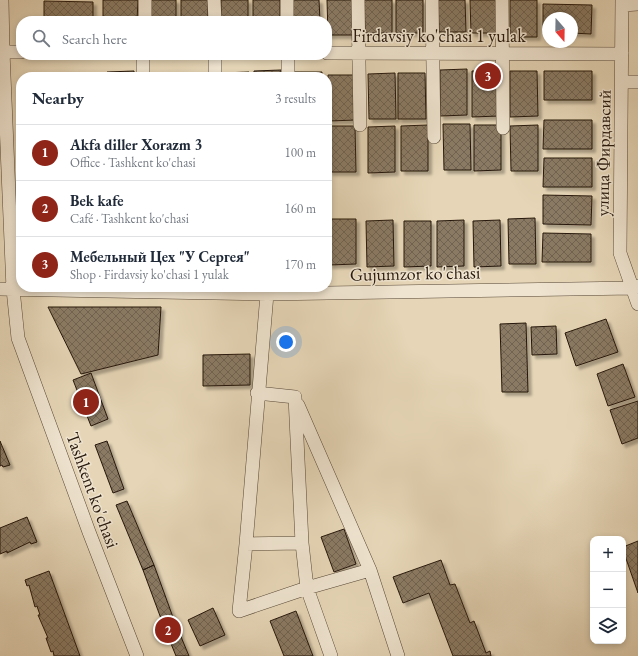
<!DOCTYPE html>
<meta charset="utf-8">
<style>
body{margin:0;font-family:"EB Garamond",serif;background:#f2f2f3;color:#1f2937}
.controls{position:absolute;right:12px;bottom:12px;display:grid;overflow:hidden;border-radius:8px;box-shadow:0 2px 6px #0003}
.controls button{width:36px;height:36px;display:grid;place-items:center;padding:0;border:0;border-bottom:1px solid #e0e1e3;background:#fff;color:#1f2937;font:20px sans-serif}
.compass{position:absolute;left:542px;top:12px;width:36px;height:36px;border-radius:50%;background:#fff;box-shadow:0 2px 6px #0003;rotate:160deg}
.you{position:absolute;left:286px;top:342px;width:14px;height:14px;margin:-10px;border:3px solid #fff;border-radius:50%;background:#1a73e8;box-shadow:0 0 0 6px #1a73e833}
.badge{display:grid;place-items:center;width:26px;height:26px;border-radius:50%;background:#8f2418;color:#fff;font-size:13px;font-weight:700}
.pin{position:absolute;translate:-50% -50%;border:2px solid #fff;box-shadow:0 1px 4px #0006}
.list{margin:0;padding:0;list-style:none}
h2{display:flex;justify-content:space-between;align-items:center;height:52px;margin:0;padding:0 16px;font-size:17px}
h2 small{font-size:13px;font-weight:400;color:#747a83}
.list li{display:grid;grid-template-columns:26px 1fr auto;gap:12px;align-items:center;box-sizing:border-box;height:56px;padding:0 16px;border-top:1px solid #e0e1e3}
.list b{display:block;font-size:15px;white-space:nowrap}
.list p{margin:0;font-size:13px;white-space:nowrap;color:#747a83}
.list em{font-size:13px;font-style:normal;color:#747a83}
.icon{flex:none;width:22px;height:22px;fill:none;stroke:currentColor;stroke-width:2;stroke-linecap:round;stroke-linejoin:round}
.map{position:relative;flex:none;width:638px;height:656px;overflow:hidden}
.search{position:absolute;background:#fff;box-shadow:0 2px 6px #0003;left:16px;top:16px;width:316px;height:44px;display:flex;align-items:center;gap:10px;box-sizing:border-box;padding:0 14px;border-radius:16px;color:#747a83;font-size:15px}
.panel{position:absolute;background:#fff;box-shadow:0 2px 6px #0003;left:16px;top:72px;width:316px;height:220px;border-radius:16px}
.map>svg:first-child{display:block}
</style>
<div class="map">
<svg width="638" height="656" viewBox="0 0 638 656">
<defs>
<pattern id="building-cross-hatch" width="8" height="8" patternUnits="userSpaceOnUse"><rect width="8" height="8" fill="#8a7a64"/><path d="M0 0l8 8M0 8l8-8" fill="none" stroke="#716351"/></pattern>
<filter id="shadow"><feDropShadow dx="3.5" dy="3.5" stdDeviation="1" flood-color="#0004"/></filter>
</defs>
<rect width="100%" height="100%" fill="#e6d6b7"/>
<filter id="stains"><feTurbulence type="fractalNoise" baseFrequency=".005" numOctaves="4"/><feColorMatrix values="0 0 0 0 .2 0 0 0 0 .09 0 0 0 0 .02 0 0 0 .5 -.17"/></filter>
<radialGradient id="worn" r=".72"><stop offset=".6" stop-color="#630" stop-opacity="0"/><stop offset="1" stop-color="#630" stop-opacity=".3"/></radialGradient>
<path fill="url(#building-cross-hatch)" stroke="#26170b" filter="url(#shadow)" d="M103,0H138L137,21H103Z
M149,0H176V21H149Z
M181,0H208V21H181Z
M221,0H248V21H221Z
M253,0H280V21H253Z
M292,0H319L320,21H293Z
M327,0H354L355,35H328Z
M364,0H392V33H365Z
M396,0H423V33H396Z
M438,0H465L466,32H439Z
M470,0H497L498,33H471Z
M510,0H537V37H510Z
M44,1L93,2V21H44Z
M543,4L592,5L591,34L572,33V18H548V33H543Z
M467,69V115L440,116V70Z
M281,70V77H254V71Z
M134,71V77H107V72Z
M472,71H499V116L472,117Z
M510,71H537L538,116L510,117Z
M544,71H592V100H544Z
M249,72V77H222V73Z
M295,72H322V77H295Z
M177,73V77H150V74Z
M395,73L396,119H369L368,74Z
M398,73H425L426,119H398Z
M180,74H207V77H180Z
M328,75H355L356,120L329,121Z
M544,120H592V149H543Z
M443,124H470L471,170H444Z
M428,125V171H401V126Z
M474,125H501V170L474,171Z
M538,125V171H511L510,126Z
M328,126H355L356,172H329Z
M395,126V172L368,173V127Z
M544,158H592V187H543Z
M543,195L592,196L591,225L543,224Z
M535,218L536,264H509L508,219Z
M329,219H356V264L329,265Z
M393,220L394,266L367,267L366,221Z
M464,220V266L437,267V221Z
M500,220L501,266L474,267L473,221Z
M404,221H431V266L404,267Z
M543,233L591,234V262H542Z
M48,307H161L158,355L81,374Z
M606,319L618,352L576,366L565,333Z
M526,323L528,392H502L500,324Z
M556,326L557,354L532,355L531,327Z
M250,354V385L203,386V355Z
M623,364L635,397L608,406L597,374Z
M91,373L108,419L91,426L73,380Z
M638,401V438L622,444L610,410Z
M0,441L10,465L3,467L2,465L0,466Z
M107,441L124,489L113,493L95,445Z
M127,501L154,565L143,570L116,505Z
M27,517L37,542L31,544L30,542L7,553V551L0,554V528Z
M344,529L356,564L334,572L321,537Z
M638,541V593L623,550V547Z
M441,560L450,585L455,584L470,623L474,621L486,653L490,651L491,656H453L429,593L403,603L393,577Z
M154,565L174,620L163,624L143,570Z
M49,571L80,656H54L53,651L51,652L46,638H48L38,615H40L37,606L35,607L29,585L27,586L25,580Z
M213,608L225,635L200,646L188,620Z
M296,611L313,656H284L270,621Z
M174,620L189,656H176L163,624Z"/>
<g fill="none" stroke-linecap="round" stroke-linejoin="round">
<g stroke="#564736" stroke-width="14">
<path id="minor" d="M2,0L3,52L13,289L18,338L89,532L137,656
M145,0V21
M214,0L215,21
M287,0V21
M358,0L360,125
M432,0L434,137
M502,0L503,128
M622,0L620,253L638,304
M622,5L638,4
M3,52H21
M327,53L622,54
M215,55V77
M288,55V77
M143,77V55
M622,82H638
M0,289L267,294L633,288L638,286
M267,294L246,544L302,543
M257,393L295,397L302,543L307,588L370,570
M298,405L370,570L398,656
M246,544L239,611L307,588L331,656"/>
</g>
<use href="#minor" stroke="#efe4d0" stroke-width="13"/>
</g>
<g text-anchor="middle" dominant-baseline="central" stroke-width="3" stroke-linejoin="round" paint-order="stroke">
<g font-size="18" fill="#26170b" stroke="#efe4d0">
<text x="439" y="35">Firdavsiy ko'chasi 1 yulak</text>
<text transform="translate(603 153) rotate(-89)">улица Фирдавсий</text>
<text transform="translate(415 273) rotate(-1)">Gujumzor ko'chasi</text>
<text transform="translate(93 490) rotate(70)">Tashkent ko'chasi</text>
</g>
</g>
<rect width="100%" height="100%" filter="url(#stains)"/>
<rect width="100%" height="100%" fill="url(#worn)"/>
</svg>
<div class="controls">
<button>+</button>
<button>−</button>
<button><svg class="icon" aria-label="layers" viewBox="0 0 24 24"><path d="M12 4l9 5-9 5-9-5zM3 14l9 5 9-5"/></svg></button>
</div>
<svg class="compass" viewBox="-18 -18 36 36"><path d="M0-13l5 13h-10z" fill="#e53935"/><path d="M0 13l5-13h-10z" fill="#747a83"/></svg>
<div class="you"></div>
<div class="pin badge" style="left:86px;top:402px">1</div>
<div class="pin badge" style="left:168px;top:630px">2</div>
<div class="pin badge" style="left:488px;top:76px">3</div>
<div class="search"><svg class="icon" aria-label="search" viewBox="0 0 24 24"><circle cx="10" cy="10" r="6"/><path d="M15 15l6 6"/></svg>Search here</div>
<section class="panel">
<h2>Nearby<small>3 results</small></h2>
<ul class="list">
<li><span class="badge">1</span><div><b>Akfa diller Xorazm 3</b><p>Office · Tashkent ko'chasi</p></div><em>100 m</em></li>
<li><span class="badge">2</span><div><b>Bek kafe</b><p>Café · Tashkent ko'chasi</p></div><em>160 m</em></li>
<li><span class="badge">3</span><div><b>Мебельный Цех &quot;У Сергея&quot;</b><p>Shop · Firdavsiy ko'chasi 1 yulak</p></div><em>170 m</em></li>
</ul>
</section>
</div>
